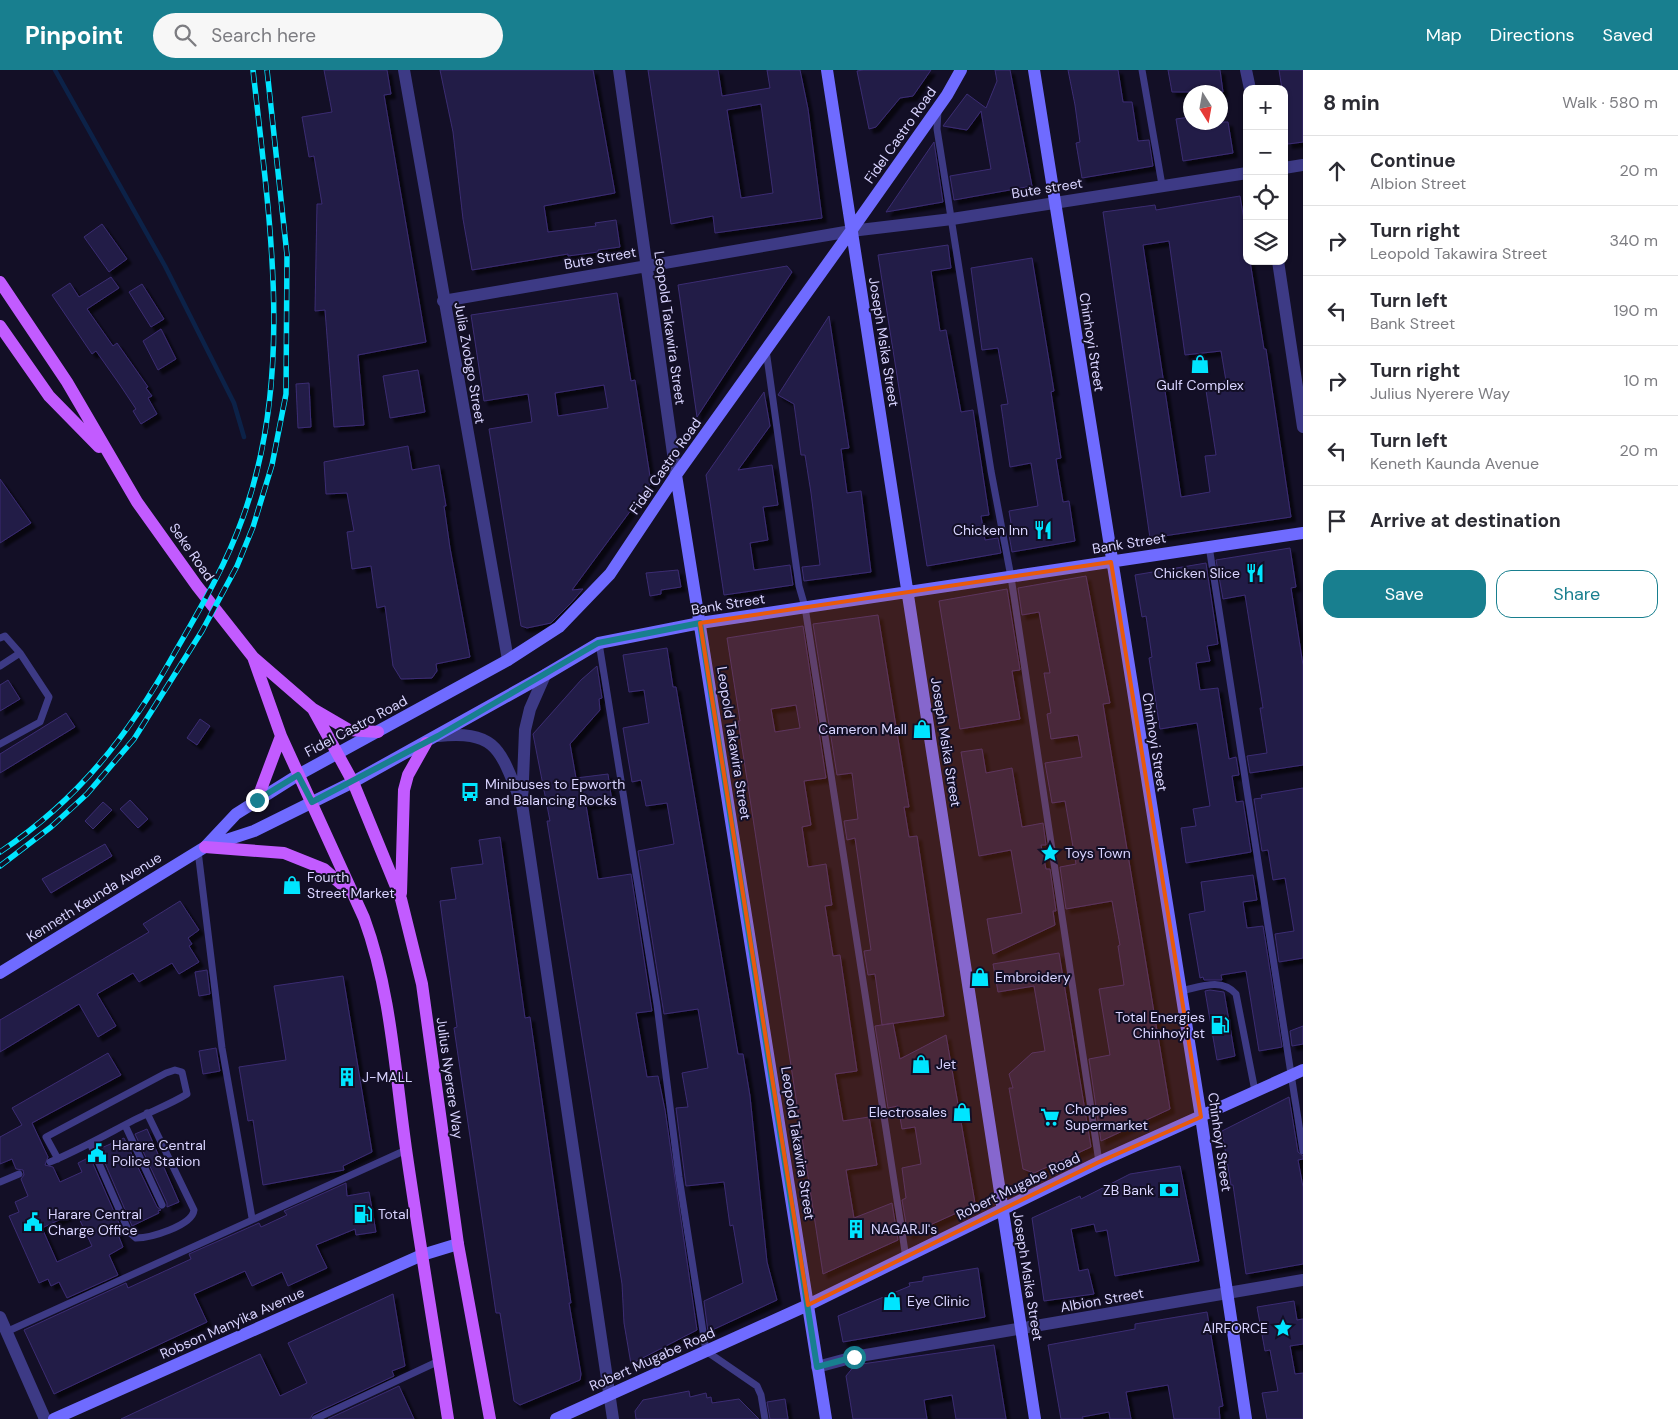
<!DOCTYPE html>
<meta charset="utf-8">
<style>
body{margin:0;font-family:"DM Sans",sans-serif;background:#f7f7f7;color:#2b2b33}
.controls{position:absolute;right:15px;top:15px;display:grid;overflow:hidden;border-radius:10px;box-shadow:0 1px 4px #0004}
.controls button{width:45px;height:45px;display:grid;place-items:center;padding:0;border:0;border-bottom:1px solid #e1e1e2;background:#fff;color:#2b2b33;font:25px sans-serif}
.compass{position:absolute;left:1183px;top:15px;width:45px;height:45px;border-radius:50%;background:#fff;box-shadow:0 1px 4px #0004;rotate:169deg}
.stop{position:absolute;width:15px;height:15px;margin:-11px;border:4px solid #187f8f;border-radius:50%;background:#fff}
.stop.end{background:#187f8f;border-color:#fff;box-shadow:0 1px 5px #0008}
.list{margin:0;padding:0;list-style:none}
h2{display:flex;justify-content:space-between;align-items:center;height:65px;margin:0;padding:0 20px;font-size:21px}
h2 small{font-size:16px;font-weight:400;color:#7c7c81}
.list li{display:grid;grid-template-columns:32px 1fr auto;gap:15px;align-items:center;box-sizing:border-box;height:70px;padding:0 20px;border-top:1px solid #e1e1e2}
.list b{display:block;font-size:19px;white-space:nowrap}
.list p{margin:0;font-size:16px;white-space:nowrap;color:#7c7c81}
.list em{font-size:16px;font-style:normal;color:#7c7c81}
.actions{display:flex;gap:10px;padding:15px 20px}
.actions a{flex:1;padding:11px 0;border:1px solid #187f8f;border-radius:15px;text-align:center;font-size:18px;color:#187f8f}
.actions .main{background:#187f8f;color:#fff}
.icon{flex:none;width:28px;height:28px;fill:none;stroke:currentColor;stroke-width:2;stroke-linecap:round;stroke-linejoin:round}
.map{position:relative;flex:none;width:1303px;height:1349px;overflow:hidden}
header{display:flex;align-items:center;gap:30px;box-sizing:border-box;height:70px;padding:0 25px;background:#187f8f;color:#fff}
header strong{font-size:24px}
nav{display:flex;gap:28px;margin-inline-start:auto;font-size:18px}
.search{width:350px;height:45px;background:#f7f7f7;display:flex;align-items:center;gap:12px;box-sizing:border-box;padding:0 18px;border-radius:28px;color:#7c7c81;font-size:19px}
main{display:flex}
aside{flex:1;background:#fff}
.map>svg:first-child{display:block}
</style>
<header>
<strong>Pinpoint</strong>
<div class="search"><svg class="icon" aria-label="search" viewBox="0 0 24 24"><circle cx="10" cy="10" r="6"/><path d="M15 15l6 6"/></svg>Search here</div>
<nav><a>Map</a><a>Directions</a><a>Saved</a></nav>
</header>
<main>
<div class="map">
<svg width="1303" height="1349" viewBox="0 0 1303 1349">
<defs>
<filter id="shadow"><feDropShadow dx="4.5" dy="4.5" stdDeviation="1" flood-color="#0009"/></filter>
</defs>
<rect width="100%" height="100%" fill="#130f26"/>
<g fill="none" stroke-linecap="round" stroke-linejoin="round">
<path stroke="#0c2248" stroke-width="4.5" d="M55,0L165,196L234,333L244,367"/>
</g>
<path fill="#241b47" stroke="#3b2d73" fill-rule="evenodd" filter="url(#shadow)" d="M324,0H387L391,24L384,25L426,272L358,285L364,355L334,357L325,240L315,241L317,134H322L314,86L309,87L302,47L332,42Z
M440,0H593L615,123L544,136L548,162L596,156L595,153L616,150L620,177L598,180V182L568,186V184L472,200L463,149L453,62Z
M648,0H718L722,26L770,18L767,0H800L808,39L822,148L715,163L713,146L671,154ZM761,34L773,123L741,128L727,40Z
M863,0H931L913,26L900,28L876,57L869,59L857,1Z
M995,0H1010L1032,116L954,130L950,106L991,99L981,41L967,60L943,56L967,24L986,38L997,11Z
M1068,0H1118L1123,32H1132L1138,71L1149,70L1153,96L1082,108L1076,73L1080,72L1075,35Z
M1168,0H1220L1223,22H1172Z
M1279,0H1303V72L1288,74L1284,48V19H1282Z
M1190,47V52H1228L1233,83L1183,91L1176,49Z
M934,72L943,132L886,142Z
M1240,126L1247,168V191H1250L1264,279H1266L1291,447L1150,468L1103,142L1155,135L1156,140ZM1169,171L1185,285L1221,281L1226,311L1205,314L1216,385L1205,386L1210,422L1181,427L1143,175Z
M102,154L127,189L109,202L84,167Z
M948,175L951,198L931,201L940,261L946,260L961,342L973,340L989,445L981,446L985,470L998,468L1001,483L927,496L878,185Z
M1032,188L1054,321L1051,322L1061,388L1056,389L1063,432L1069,431L1075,471L1012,482L1009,465H1013L1009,441L1038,436L1031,393L1010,397L1001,335L1008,334L998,278L982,280L971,198Z
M787,196L792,202L697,347L678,215Z
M111,207L119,218L87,239L113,276L117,273L148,317L146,318L152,326L148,328L157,344L141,354L133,341L136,339L120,315L96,281L92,284L52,225L70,213L79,227Z
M142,214L164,249L151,257L129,222Z
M617,223L631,311L635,310L651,413L572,520L583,519L571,533L551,553L527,558L521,556L489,359L532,352L528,324L484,331L471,245ZM604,315L608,338L558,346L555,323Z
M829,246L849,378L841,379L847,423L861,421L871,502L804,511L802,497L820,495L811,423L805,385H801L794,334L778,325Z
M161,259L176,289L158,300L143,271Z
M418,300L425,342L390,348L383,306Z
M309,313L311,357L298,358L296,314Z
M764,322L770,356L738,400L772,395L778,435L763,437L768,470L750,473L754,500L790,495L793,515L724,525L706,405Z
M408,376L412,400L439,395L446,436H444L450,478L470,587L436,594L437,601L432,608L401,609L393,596L385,536L377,538L371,496L352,499L347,462L354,461L347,423L326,424L324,392Z
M0,409L31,453L0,473Z
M1290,478L1296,517L1291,518L1303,595V695L1250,703L1247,686L1267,683L1260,638H1263L1245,525L1223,529L1216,490Z
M1206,493L1218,574L1207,576L1210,591L1196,593L1200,620L1218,618L1229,689L1236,687L1239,705L1232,706L1236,732L1243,731L1251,782L1186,793L1181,758L1196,756L1193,739L1210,736L1197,653L1160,659L1149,588L1152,587L1146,546L1142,547L1135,505Z
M678,500L681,517L661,520V524L650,526L646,503Z
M1086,506L1110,633L1103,634L1170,1039L1101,1071L1089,989L1110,985L1099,919L1124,915L1118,876L1120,875L1112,831L1066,839L1060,797L1076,794L1065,731L1052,733L1045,693L1082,687L1078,665L1051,669L1047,644L1051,643L1044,603H1050L1039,542L1022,545L1018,518Z
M1007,519L1020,600L1012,601L1020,649L960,659L939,531Z
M878,545L909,737H904L909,767L917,766L944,946L882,955L875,904L868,905L864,881L871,880L855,768L847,770L844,751L858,749L852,703L837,705L813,554Z
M803,556L826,708L804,711L811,755L802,757L808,797L826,794L832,835L825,836L833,886L840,885L857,1001L835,1004L843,1051L869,1047L877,1095L846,1100L854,1148L892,1133L898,1170L823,1204L738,651H740L727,568ZM796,635L800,658L775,662L771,639Z
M667,578L673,617H676L738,984H743L750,1026L767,1192L777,1230L708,1262L704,1231L743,1213L733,1155L730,1156L724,1112L686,1116L676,1038L688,1037L682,1003L708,998L698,939L664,944L638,781L674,774L667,733L646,736L641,710L632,712L623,658L649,653L644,620L629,622L623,585Z
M597,596L602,628L599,629L600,640L570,674L576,708L608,704L612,732L586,735L598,809L631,804L652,941L636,943L647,1007L658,1006L665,1040L697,1260L631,1294L624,1253L622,1214L547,751H550L533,664L581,610Z
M8,610L20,629L0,641V615Z
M66,643L75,657L0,703V684Z
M200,649L210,656L197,675L187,668Z
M982,679L986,703L1012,698L1022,757L1043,753L1046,775H1041L1046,799H1050L1056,841H1053L1055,855L993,884L987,849L1022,843L1011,780L979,786L961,682Z
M1303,718V888L1279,892L1275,864L1294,861L1285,808L1273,810L1268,780L1262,781L1254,729L1262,728L1261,725Z
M130,730L148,749L138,758L120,739Z
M103,732L112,740L93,759L85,751Z
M500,767L525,948L530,947L571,1233H569L581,1304L580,1310L520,1335L514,1331L500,1243H496L454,958L457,957L440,831L456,829L451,798L483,794L479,770Z
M105,774L112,786L51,823L42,809Z
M1253,805L1257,830L1243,832L1247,858L1263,856L1282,977L1259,981L1246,901L1221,905L1222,910H1204L1203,907L1200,908L1189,844L1205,841L1201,812Z
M180,831L199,860L188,868L192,874L189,876L199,892L179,904L172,893L139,912L133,903L97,924L116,956L98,967L79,934L0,982V950L149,862L143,854Z
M1059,883L1091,1077L1034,1103L1023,1099L1009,1018H1013L1009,1004L1032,983L1045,981L1034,916L998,922L993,894Z
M207,900L210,924L199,926L195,902Z
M343,906L372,1082L343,1096L344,1100L263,1115L253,1050L248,1051L239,997L286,990L274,916Z
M1210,920L1224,922L1235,986L1217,990L1205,921Z
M893,953L900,989L946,965L975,1133L972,1136L908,1165L902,1130L906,1128L902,1098L921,1094L915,1057L902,1059L898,1036L888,1038L875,956Z
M1303,956V974L1292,976L1290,961Z
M216,978L220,1001L203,1004L199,981Z
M108,983L121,1005L32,1053L48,1087L45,1095L53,1097L60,1112L82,1102L78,1093L90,1087L122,1160L117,1162L123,1177L109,1185L118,1205L67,1228L59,1212L51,1216L48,1209L39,1213L9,1146L19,1142L15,1132L28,1126L21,1109L24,1105L23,1100L16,1099L12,1089L0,1094V1067L22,1055L12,1038ZM76,1142L92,1176L57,1192L42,1158Z
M1289,1027L1298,1082L1303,1086V1089L1298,1090L1303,1117V1194L1246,1204L1233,1115H1231L1222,1061Z
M147,1059L179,1132L167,1137V1133L135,1064Z
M124,1068L157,1137L161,1140L158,1141L159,1143L132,1156L99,1079Z
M1180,1096L1199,1191L1115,1206L1107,1160L1096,1162L1094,1154L1071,1159L1079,1201L1088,1199L1094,1224L1044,1231L1032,1148L1080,1126L1081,1129L1130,1104Z
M346,1113L347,1126L369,1122L376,1162L356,1165L355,1159L316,1175L327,1198L288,1216L282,1202L252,1216L245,1201L194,1224L207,1252L54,1324L24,1260L126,1213L128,1218L191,1189L189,1184L259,1153L261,1157L287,1145L284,1141Z
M978,1198L985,1247L843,1272L838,1246L910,1216L909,1213L923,1211V1207Z
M393,1224L405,1296L392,1301L394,1306L313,1344L310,1349H121L260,1284L280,1326L307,1313L288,1273Z
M1294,1231L1297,1250L1303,1249V1274L1290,1276L1295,1304L1303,1303V1349H1267L1262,1323L1278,1321L1270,1280L1265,1281L1257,1237Z
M1207,1242L1223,1336L1219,1337L1220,1349H1174L1168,1315L1126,1322L1131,1349H1110L1109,1342L1082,1347L1083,1349H1061L1048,1275L1135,1259V1254Z
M994,1275L1006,1349H956L952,1325L924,1330L927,1349H853L846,1306L855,1295Z
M399,1316L414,1349H328Z
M689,1321L690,1327L706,1323L707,1328L711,1327L712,1333L739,1329L759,1349H636L635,1341L643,1330Z
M785,1329L788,1349H770L767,1332Z"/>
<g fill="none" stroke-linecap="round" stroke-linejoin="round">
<path stroke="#3d3a85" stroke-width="7" d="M1142,0L1162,115
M938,40L937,59L991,401L1011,507L1099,1092
M766,280L799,516L805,537L906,1188
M1209,476L1303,1081
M0,568L5,566L20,583L49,627L40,652L0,674
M599,573L657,935L679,1107L706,1281L757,1316L761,1325L765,1349
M0,596L20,583
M198,781L222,978L252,1148
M1181,921C1200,917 1221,907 1236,924L1255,1021
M125,1055L162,1135
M90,1073L129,1162L136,1168C150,1168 192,1156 194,1140L147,1043
M50,1092C79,1080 107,1064 134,1050C152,1041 171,1034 187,1024L182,1002L175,1000L166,1003L46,1067L58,1089
M0,1112L19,1104
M6,1262L406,1080
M315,1349L439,1291"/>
<path stroke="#3d3a85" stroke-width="12" d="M404,0L508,590
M619,0L676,405
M1246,0L1250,19
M1284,98L1303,95
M1278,191L1303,357
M443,231L851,161L952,149L1247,103
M545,605L530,639L525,660L522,734L613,1349
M438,666C497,660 500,680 520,729
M0,1247L45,1349
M817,1297L854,1287L1303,1210"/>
<path stroke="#6f6bff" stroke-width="12" d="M827,0L1035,1349
M1034,0L1201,1047L1246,1349
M676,405L826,1349
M205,777L236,744L298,705L508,590L559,557L610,504L676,405L851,161L947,25L961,0
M0,903L205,777L254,761L353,712L545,605L599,573L700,553L1303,463
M54,1349L422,1185L458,1174
M556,1349L808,1235L1099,1092L1303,1000"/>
<path stroke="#c25bff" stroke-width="12" d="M0,212L67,312L137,432L197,516L253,587L313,639L349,660L378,662
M0,256L49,326L99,377
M253,587L281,666L364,848C391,921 395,1002 406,1079C419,1169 434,1259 448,1349
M313,639L353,712L401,829L422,914L458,1174L490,1349
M257,730L281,666
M205,777L284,783L324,799L349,821
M401,823L404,720L408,705L426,673"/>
<g stroke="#00e5ff" stroke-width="5.5">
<path id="rail" d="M0,782C79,729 128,666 174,584C200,539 226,495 243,447C295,304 269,147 253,0
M0,796L51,757L87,724L134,669L202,561L237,496L253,457L272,395L286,324L287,185L267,0"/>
</g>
<use href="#rail" stroke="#130f26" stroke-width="4" stroke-dasharray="11" stroke-linecap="butt"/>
</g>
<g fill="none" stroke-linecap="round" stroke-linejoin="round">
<path stroke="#187f8f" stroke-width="6" d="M257,730L298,705L312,732L438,666L598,573L700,553L817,1297L854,1287"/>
</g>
<path fill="#e8590c" fill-opacity="0.2" stroke="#e8590c" stroke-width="4" stroke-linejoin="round" d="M1111,492L1201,1047L1099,1092L808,1235L700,553Z"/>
<defs>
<g id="shop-bare" transform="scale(1.5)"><path d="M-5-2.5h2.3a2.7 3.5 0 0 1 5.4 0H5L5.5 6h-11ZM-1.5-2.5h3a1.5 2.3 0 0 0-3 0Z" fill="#00e5ff" stroke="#130f26" stroke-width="2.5" paint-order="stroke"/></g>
<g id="restaurant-bare" transform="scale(1.5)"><path d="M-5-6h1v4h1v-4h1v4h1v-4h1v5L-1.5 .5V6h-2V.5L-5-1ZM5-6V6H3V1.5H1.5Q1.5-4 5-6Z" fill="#00e5ff" stroke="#130f26" stroke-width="2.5" paint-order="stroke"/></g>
<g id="bus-bare" transform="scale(1.5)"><path d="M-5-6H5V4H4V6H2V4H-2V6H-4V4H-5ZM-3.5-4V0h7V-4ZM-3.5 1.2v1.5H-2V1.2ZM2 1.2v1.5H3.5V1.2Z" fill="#00e5ff" stroke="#130f26" stroke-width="2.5" paint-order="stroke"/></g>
<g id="sight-bare" transform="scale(1.5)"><path d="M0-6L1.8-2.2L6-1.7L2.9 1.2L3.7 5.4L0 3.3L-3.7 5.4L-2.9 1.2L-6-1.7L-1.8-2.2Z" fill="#00e5ff" stroke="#130f26" stroke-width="2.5" paint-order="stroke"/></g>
<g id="fuel-bare" transform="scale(1.5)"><path d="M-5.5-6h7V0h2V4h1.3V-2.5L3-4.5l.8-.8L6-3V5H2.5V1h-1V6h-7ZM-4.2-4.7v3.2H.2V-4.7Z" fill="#00e5ff" stroke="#130f26" stroke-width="2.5" paint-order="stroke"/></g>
<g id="building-bare" transform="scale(1.5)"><path d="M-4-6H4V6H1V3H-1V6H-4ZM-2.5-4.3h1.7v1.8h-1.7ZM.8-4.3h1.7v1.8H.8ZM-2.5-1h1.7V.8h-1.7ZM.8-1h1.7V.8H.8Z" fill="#00e5ff" stroke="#130f26" stroke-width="2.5" paint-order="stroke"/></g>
<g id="supermarket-bare" transform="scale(1.5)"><path d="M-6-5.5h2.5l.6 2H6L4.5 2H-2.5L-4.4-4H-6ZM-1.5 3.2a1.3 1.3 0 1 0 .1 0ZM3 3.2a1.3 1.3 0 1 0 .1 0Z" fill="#00e5ff" stroke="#130f26" stroke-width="2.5" paint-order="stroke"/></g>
<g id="civic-bare" transform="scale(1.5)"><path d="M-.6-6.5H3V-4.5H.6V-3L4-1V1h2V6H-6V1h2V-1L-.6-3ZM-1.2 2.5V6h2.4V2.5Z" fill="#00e5ff" stroke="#130f26" stroke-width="2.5" paint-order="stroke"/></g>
<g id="bank-bare" transform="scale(1.5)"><path d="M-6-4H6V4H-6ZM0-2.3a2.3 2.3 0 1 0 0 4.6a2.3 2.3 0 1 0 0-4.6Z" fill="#00e5ff" stroke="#130f26" stroke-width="2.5" paint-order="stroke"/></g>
</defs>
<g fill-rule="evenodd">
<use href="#shop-bare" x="1200" y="294"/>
<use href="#restaurant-bare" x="1043" y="460"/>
<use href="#restaurant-bare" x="1255" y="503"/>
<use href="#shop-bare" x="922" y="659"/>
<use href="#bus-bare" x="470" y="722"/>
<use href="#sight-bare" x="1050" y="783"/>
<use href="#shop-bare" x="292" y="815"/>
<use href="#shop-bare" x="980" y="907"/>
<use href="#fuel-bare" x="1220" y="955"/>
<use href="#shop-bare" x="921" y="994"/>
<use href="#building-bare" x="347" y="1007"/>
<use href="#shop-bare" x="962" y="1042"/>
<use href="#supermarket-bare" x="1050" y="1047"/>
<use href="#civic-bare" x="97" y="1083"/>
<use href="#bank-bare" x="1169" y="1120"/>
<use href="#fuel-bare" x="363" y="1144"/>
<use href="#civic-bare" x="33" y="1152"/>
<use href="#building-bare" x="856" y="1159"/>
<use href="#shop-bare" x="892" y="1231"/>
<use href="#sight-bare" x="1283" y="1258"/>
</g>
<g text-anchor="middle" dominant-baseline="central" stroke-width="4" stroke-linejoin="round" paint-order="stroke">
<g font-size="14" fill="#d9d4ff" stroke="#130f26">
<text transform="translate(900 65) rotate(-55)">Fidel Castro Road</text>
<text transform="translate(1047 118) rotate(-9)">Bute street</text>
<text transform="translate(600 188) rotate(-10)">Bute Street</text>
<text transform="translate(670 258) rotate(82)">Leopold Takawira Street</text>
<text transform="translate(884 272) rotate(81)">Joseph Msika Street</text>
<text transform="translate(1092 272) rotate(81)">Chinhoyi Street</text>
<text transform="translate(470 293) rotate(80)">Julia Zvobgo Street</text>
<text transform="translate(665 396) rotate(-55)">Fidel Castro Road</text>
<text transform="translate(1129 473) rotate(-9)">Bank Street</text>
<text transform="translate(192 482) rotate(55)">Seke Road</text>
<text transform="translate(728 534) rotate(-9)">Bank Street</text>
<text transform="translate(356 656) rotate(-28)">Fidel Castro Road</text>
<text transform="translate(946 672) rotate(81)">Joseph Msika Street</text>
<text transform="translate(1155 672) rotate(81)">Chinhoyi Street</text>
<text transform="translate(734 673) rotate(81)">Leopold Takawira Street</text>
<text transform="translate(94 827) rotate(-32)">Kenneth Kaunda Avenue</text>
<text transform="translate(450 1008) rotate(82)">Julius Nyerere Way</text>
<text transform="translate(1220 1072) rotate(82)">Chinhoyi Street</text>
<text transform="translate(798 1073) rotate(81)">Leopold Takawira Street</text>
<text transform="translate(1018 1116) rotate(-26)">Robert Mugabe Road</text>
<text transform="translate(1028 1206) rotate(81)">Joseph Msika Street</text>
<text transform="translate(1102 1230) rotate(-10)">Albion Street</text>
<text transform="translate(232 1253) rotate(-24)">Robson Manyika Avenue</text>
<text transform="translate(652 1289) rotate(-24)">Robert Mugabe Road</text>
</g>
<g font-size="14" fill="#d9d4ff" stroke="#130f26" text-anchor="start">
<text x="1200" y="315" text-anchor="middle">Gulf Complex</text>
<text x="1028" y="460" text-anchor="end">Chicken Inn</text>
<text x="1240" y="503" text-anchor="end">Chicken Slice</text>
<text x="907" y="659" text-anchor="end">Cameron Mall</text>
<text x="485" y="714">Minibuses to Epworth<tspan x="485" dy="16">and Balancing Rocks</tspan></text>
<text x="1065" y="783">Toys Town</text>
<text x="307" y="807">Fourth<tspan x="307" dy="16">Street Market</tspan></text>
<text x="995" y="907">Embroidery</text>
<text x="1205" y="947" text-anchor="end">Total Energies<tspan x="1205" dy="16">Chinhoyi st</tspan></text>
<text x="936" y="994">Jet</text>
<text x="362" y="1007">J-MALL</text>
<text x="1065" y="1039">Choppies<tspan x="1065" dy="16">Supermarket</tspan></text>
<text x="947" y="1042" text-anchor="end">Electrosales</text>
<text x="112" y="1075">Harare Central<tspan x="112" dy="16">Police Station</tspan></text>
<text x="1154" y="1120" text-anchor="end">ZB Bank</text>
<text x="48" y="1144">Harare Central<tspan x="48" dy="16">Charge Office</tspan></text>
<text x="378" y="1144">Total</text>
<text x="871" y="1159">NAGARJI's</text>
<text x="907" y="1231">Eye Clinic</text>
<text x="1268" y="1258" text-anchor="end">AIRFORCE</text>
</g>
</g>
</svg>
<div class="controls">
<button>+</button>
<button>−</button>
<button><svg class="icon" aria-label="locate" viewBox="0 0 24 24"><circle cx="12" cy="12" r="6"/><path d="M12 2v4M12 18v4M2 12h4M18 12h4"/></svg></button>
<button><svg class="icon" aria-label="layers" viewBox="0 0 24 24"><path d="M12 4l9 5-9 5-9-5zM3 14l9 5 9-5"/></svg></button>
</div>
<svg class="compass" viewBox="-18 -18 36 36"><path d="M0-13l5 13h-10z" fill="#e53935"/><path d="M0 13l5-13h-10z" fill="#7c7c81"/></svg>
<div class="stop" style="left:854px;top:1287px"></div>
<div class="stop end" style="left:257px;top:730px"></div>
</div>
<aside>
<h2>8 min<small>Walk · 580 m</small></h2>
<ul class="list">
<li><svg class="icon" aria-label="ahead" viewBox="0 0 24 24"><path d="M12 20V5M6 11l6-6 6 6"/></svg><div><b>Continue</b><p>Albion Street</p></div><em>20 m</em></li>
<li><svg class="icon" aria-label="right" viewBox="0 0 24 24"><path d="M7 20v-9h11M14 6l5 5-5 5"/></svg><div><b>Turn right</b><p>Leopold Takawira Street</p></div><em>340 m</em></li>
<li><svg class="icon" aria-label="left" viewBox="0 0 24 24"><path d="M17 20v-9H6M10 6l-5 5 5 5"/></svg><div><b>Turn left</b><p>Bank Street</p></div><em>190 m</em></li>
<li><svg class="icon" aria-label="right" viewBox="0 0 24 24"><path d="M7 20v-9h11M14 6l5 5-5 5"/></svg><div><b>Turn right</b><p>Julius Nyerere Way</p></div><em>10 m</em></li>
<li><svg class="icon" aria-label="left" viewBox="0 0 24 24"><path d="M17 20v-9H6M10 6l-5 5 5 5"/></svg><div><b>Turn left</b><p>Keneth Kaunda Avenue</p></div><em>20 m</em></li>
<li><svg class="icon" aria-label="arrive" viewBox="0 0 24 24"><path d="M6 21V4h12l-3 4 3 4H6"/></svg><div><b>Arrive at destination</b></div></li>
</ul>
<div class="actions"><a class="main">Save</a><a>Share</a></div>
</aside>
</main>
